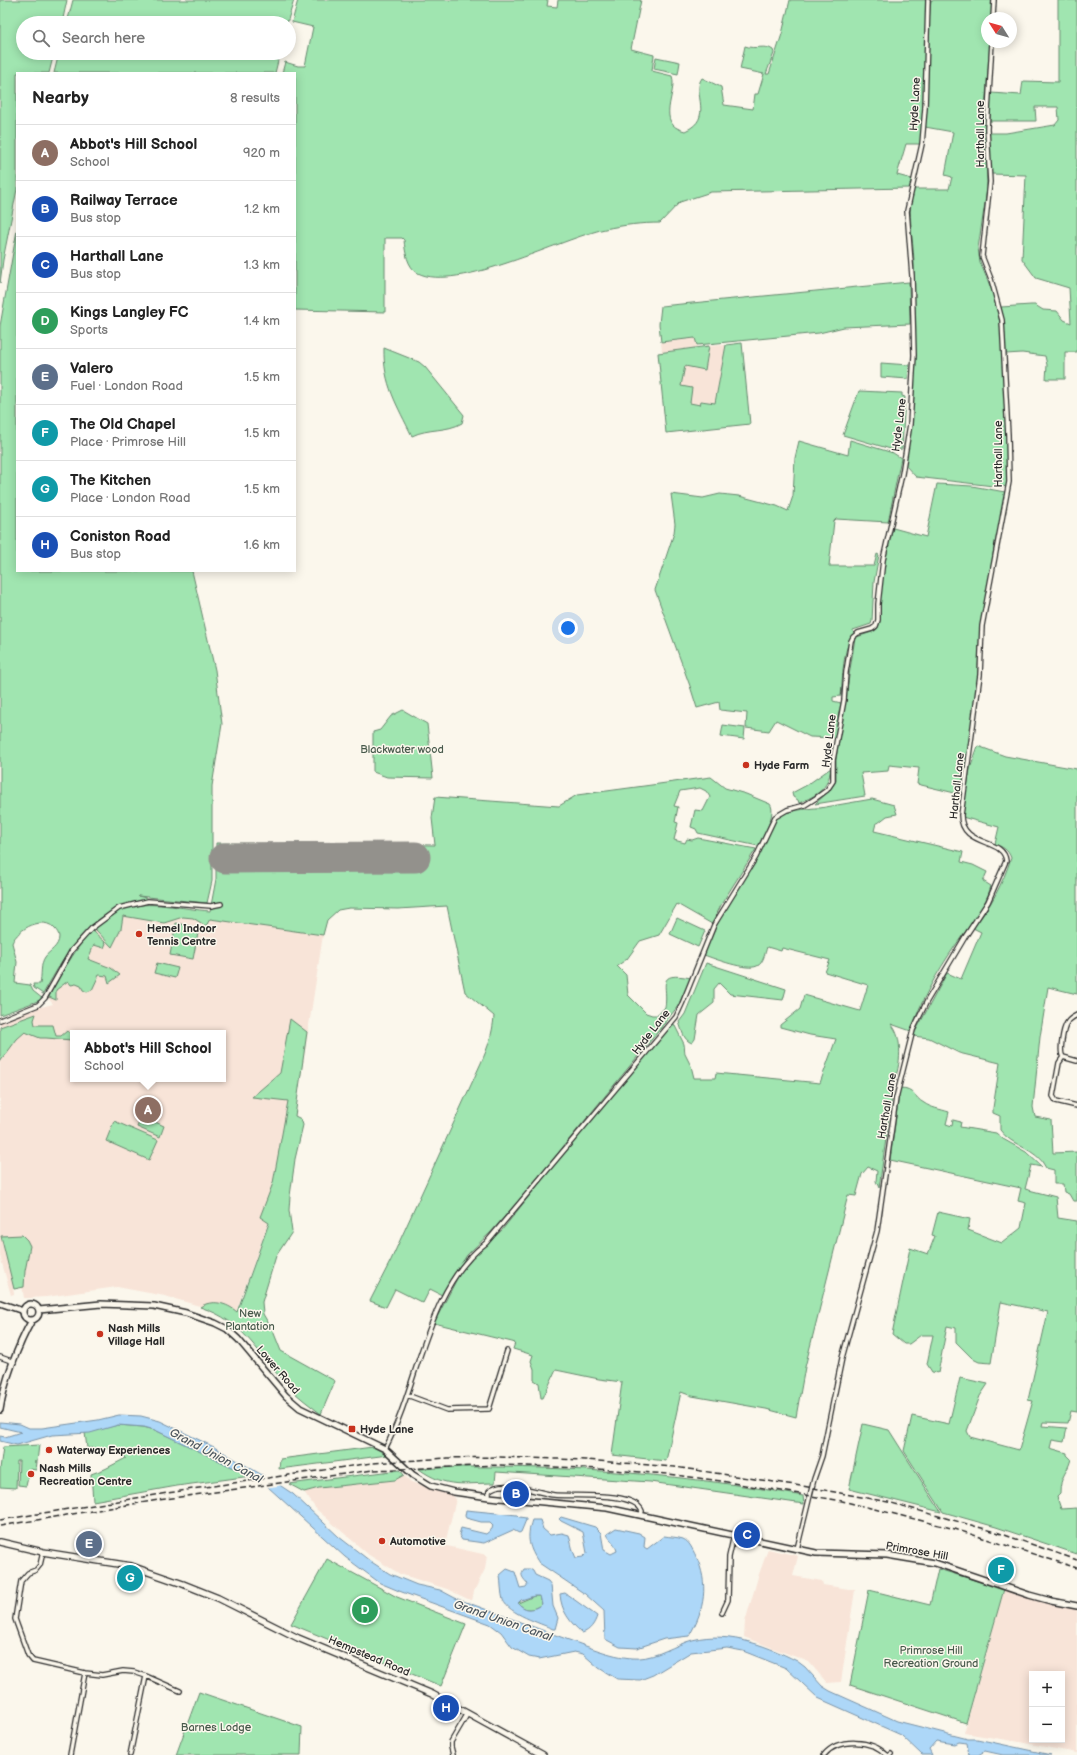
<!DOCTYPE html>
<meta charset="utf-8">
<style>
body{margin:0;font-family:"Balsamiq Sans",sans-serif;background:#f2f2f2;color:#222}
.controls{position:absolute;right:12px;bottom:12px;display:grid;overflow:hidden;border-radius:0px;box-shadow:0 2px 10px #0003}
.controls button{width:36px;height:36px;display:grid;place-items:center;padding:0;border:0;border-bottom:1px solid #e0e0e0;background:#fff;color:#222;font:20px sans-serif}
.compass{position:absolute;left:981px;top:12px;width:36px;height:36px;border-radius:50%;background:#fff;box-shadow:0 2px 10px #0003;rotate:307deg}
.you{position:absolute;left:568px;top:628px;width:14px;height:14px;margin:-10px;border:3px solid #fff;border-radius:50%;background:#1a73e8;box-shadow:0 0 0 6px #1a73e833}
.badge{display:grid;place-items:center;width:26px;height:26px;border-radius:50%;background:#d93025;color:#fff;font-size:13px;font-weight:700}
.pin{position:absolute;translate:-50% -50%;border:2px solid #fff;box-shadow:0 1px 4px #0006}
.popup{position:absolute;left:70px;top:1030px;width:156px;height:52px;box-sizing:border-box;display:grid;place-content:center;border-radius:0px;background:#fff;filter:drop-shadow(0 1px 3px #0005);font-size:13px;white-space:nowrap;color:#767676}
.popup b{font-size:15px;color:#222}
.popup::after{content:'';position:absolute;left:50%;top:100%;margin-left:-8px;border:8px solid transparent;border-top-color:#fff}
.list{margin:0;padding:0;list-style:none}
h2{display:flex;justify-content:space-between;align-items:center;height:52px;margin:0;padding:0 16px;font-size:17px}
h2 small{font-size:13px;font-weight:400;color:#767676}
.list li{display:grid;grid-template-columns:26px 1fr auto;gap:12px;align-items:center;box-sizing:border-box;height:56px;padding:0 16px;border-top:1px solid #e0e0e0}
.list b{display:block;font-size:15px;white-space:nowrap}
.list p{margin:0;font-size:13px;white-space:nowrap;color:#767676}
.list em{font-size:13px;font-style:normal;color:#767676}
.icon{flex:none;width:22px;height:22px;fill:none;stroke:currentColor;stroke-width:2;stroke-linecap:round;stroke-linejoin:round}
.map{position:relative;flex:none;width:1077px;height:1755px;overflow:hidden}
.search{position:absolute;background:#fff;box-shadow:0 2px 10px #0003;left:16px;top:16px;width:280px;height:44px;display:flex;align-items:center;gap:10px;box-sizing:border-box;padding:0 14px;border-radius:22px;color:#767676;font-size:15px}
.panel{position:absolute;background:#fff;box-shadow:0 2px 10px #0003;left:16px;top:72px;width:280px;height:500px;border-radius:0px}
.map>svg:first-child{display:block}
</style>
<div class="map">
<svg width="1077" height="1755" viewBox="0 0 1077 1755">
<rect width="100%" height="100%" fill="#fbf7ec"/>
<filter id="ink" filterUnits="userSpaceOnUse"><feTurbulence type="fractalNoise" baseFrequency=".025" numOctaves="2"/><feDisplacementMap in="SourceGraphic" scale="8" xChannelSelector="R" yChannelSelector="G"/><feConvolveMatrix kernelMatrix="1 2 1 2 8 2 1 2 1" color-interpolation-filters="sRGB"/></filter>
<g filter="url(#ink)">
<path fill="#f8e4d8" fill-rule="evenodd" d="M696,338L697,348L662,352L661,342Z
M726,345L715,403L701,401L700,406L689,404L681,386L685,366L705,370L709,346Z
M142,904L210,911L209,918L323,935L294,1122L273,1210L236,1312L234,1324L228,1318L203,1307L165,1296L117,1287L46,1297L29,1298H24L22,1286L13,1288L14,1294L11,1295L0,1256V1022L26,1011L53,1004L47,997L75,951L88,932L120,908ZM73,1033H223V1079H73Z
M404,1475L411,1482L452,1495L456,1499L446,1540L447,1546L487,1555L485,1569L474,1591L472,1601L447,1589L400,1574L369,1555L316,1509L304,1492L319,1488L395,1480Z
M768,1549L798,1556L793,1576L822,1581L823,1585L855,1590L841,1682L827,1683L809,1662L744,1637L745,1622L758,1577Z
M1004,1589L1043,1601L1077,1609V1753L1014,1741L964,1733ZM1032,1674H1062V1740H1032Z"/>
<path fill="#a0e5b0" stroke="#66886e" d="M0,0H67L62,23H23V53H54L49,73H17V189L3,260L0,283Z
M73,0H294L287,23H67Z
M298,0H548L547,6L557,7L558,0H641L631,49L654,55L652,71L672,76C678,93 654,124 685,131C715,118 691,93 702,78L721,87L724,105L753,109L755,94H758L764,74L740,69L745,46C755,50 765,44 773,50L774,53L766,74H769L782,34L790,0H927C923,48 926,96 920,144H906L897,175L912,179L909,188L711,192L680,202L660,223C642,223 623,225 605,229C562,238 457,293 418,273C407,267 405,251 404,240L402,238H385V312L295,310V73H282L285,62L298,66H305L313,27L292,22Z
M931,0H992V18H987V42H990L985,110L987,190L978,248L980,262L993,293L1001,327L1007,427V486L1002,487L916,477L905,465C918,397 914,330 914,262C913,237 907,214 913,189H949L952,177L945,175L953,132L925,127C930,85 926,42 931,0Z
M1058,0H1077V352H1065V379H1046L1047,365L1045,356L1022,353L1006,354L1004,323L1001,307L1031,305H1035L1043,310L1057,311L1064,320L1071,323L1069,288L1036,278L1022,259L1026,175L991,174L989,133H1006L1055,125L1059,120L1058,107H1035L1036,121H990L991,93L1021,95L1023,81L1058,82Z
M59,53H280L275,73H54Z
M656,57L680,62L678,74L654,69Z
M17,230V571H192L215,670L222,724L212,786V881L207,903L138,896L146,898V901C89,909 69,949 43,994L34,988L33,984H40C42,976 40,964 45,957C49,951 59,947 59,937C59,934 57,931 55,929C44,915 18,928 12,943L17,962L15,983L30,985L33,991L43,999L0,1015V326Z
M909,282L910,324L844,327L819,333L697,345L695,338L661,342L659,324L661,306Z
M742,343L750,424L666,433L658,353L709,346L705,370L685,366L681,386L692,388L690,403L700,405L701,401L715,403L726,345Z
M384,348L419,362L425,367L464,415L462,423C447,432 428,428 412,436C397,405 383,384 384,348Z
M881,363L909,365L908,379L881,377Z
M859,391L902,393V396L905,397L902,449L894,450L843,435Z
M850,440L893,453L901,458L888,522L836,519L834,521L829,566H874L877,554L879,555L874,582L872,621L871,624L853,630L854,635C842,647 843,679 841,696L833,697V701L841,703L835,738L810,737L776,720L769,731L746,728L747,713L720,710L719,702L697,708L690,686L655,590L674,533L675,524L671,494L703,498L720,494L739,496L777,506L788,511L793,496L795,458L799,441L848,455Z
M937,484L972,486L1005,492L1003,510L994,547L987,598L980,627L977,689L964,785L961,793L959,794L917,784L919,768L889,765L888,771L861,773L865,796L815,804L830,790L836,781V759L855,638C860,635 876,632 877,629C881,624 880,614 880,608C880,581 886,555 893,528L926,537Z
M403,710L427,724L433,778L387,777L373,772V732L380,730L391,716Z
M723,725L745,728L744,739L721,736Z
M978,746L1005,756L1077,769V994L1048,987L1040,1037L1033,1107L1035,1117L1051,1120L1053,1153L1077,1152V1201H1073L1069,1194L1064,1192L1063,1184H1054V1170L1046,1168C1037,1148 1012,1147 1000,1130V1116L993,1113V1108L1000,1063L959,1053L929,1038L913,1036L947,973L961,979L981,932L973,928C990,908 1003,883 1011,858C1008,849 1002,847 995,844L999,827L962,817L970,769Z
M831,768C828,790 817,795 799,803L798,800L793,797L792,793L807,785Z
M711,777L725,788L746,794L770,804C777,813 763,836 758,846L698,833L696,829L691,827L695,810L703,811L710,797L706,791L700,788L680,791L674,806L678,807L675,822L678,823L674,840L685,843L687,839L692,840L698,838L756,849L722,903L712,924L677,904L659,935L640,941L627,959L617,966L626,975L628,995L646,1013L652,1015H658L665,1007C669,986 654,971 691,978L678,1006L657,1033L525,1193L491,1232L467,1255L442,1295L430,1289L423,1303L395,1289L386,1307L370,1301L391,1260L481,1063C488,1048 493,1032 494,1016L465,992L447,906L398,909L349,908L338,910L327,920L323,935L210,919L206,926L193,918L183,917L164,923L123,916L121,929L112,947L96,930L97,926C105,920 113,912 123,909C147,899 183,909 210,911L216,879V843L435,845L432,818L435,797L559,806L577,795Z
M872,799L894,805L897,814L887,816L878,823H876L874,831L963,852L961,862L973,865L987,872L983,881L991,886C985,909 968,927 955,946C937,972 920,1002 911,1031L891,1024C904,1038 900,1067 894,1082L879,1188L876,1181L877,1171L868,1167L862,1174L856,1196L848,1195L805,1367L796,1417L766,1409L692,1396L681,1392L666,1461L612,1455L622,1382L599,1379L556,1370L543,1398H541L539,1383L534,1380V1369L531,1361L533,1355L513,1349L515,1343L512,1342L434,1323L460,1273L469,1260L502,1230L549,1171L672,1024H674L684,1044L685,1054L691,1066L694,1078H715L716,1073L820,1083L836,1039L810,1035L780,1027V1025L800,1009L804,995L860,1011L868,985L825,972L830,960L782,948L781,951L767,947C765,953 763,964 757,966C747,971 715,959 704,955C711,937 719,920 728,903C738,885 751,868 760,850C765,842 772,820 779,815C783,812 815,807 820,808Z
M677,918L705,931L698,947L670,934Z
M176,923L199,928L193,959L170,955Z
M93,931L106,943L104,948L94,945L88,959L111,968L120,975L109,983L107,976L99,975L92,990L87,992L83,990L81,986L76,984L71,985L68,981L56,990V1000L49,997C52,987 84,935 93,931Z
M157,963L178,968L175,978L154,973Z
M706,963L786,989L783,1000L730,994L719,983L714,989V1003L699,1015L695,1039L692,1043C683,1040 682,1030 679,1022L685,1014Z
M36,1014L34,1020L35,1025H53L56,1036H61L67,1031L73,1035V1042L72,1040L46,1038H40L25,1032L17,1039L0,1062V1027Z
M290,1019L307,1032L295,1116L301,1119L303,1125L295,1159L290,1196L289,1210L292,1232L276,1256L262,1302L263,1314L273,1331L281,1351L335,1381L321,1414C310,1405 298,1397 288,1386C257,1354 246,1322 200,1307C212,1299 227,1303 237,1312L269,1223L260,1217L273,1183L288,1101L252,1097L280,1073Z
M900,1088C915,1088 913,1097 924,1103C931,1108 940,1109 949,1112L946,1124L952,1126L953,1120L961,1122L960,1127L996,1133L1003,1139L1026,1152L1042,1167L1031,1165L1025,1189L1056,1197L1058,1218L1077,1221V1412L1071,1411L1068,1423L1043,1422L1042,1426L1067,1428L1064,1442L1052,1440L1050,1448L1067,1453V1455L1071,1459C1067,1474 1060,1475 1060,1494L1057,1497L1061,1509L1077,1508V1554L996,1527L943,1512L904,1451L912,1416L949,1424L960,1378L988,1384L980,1396L967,1431L970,1437L1019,1450L1032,1404L1033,1401L1028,1400L1048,1312L1001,1302L991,1363L979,1362L973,1359L956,1342V1328L947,1326L938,1373L932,1372L927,1364L933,1335H921L909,1344H904L892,1334L910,1248L928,1254L935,1236L932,1235L938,1212L970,1219L968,1230L1002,1243L1021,1228L1026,1203L1018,1201L1021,1188L890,1160Z
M142,1116L164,1126L160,1137L137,1127Z
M114,1121L158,1140L149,1160L106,1141Z
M22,1235L27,1240L30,1246L25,1271L24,1287L14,1289L1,1236Z
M863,1424L889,1430L941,1512L849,1489Z
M118,1425L143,1427L155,1430L251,1476L177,1486L93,1501L91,1474L105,1469L126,1458L117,1449L87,1448L85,1433Z
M39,1445L37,1462H34H37L36,1470L30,1469L26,1486L18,1485L19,1461H17L16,1488L0,1487V1469L3,1447Z
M373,1447L388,1455L279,1469L280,1459Z
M459,1467C574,1466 690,1475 803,1496L804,1504L650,1482L496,1472L495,1483C464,1483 447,1489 419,1469Z
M400,1470L404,1475L395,1480L319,1488L304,1492L289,1484Z
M327,1559L397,1597L466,1624L441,1686L291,1624Z
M938,1569L1004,1589L966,1723L850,1685L869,1590L930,1605Z
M534,1596H540L542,1604C533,1610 526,1612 518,1603Z
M199,1692L302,1727L301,1755H176Z"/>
<path fill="#add7f8" stroke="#7992a6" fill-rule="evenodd" d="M119,1415L141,1416L160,1421L214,1447L281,1486L293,1494L339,1537L370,1561L390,1574L417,1585L440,1590L455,1598C493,1612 531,1626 569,1640C589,1647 610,1656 631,1658C651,1660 668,1649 686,1642C722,1629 764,1644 797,1661L805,1667L822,1686L830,1691L897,1721L968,1739H977L1051,1755H1003L985,1751L978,1755H969L967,1743L959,1742L955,1744L936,1741L929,1749L932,1755H922L901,1735L818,1698L786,1668L743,1651L727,1648L691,1652L653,1675L640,1680L617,1679L599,1668L583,1654L574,1652L539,1659L529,1657L512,1647L501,1632L490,1624L399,1591L380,1583L345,1557L268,1487L251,1476L155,1430L144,1427L118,1425L90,1433L52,1435L17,1445L0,1441V1436L5,1437L21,1432L0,1427V1422L20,1424L29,1428H42L98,1420Z
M466,1510L517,1515L519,1517L526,1518V1520L521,1532L519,1533L513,1530L484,1543L462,1540L459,1535L461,1528L486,1534L492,1529L493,1525L490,1522H481L466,1518L465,1516Z
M561,1517L595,1527L601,1533L604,1550L611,1554L617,1551C614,1541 610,1541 607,1534L616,1528L639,1533L645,1537L644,1547L647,1549L664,1536C670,1537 677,1537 683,1539C690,1542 692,1549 696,1556C709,1584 705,1609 689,1636L664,1639L637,1648L620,1647L605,1639L604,1611L585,1594L539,1563C529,1548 526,1538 532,1520H540L543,1529L550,1535L562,1533L569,1535L573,1551L576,1558L583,1557L587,1553L583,1532L561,1521L559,1519Z
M507,1569L515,1572L520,1588L526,1587L528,1584C524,1579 519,1576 524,1569H530L533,1571L535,1575L548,1581L551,1585L553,1606L558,1618L555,1629H553C540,1623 509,1614 503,1600C501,1593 501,1583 500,1575ZM534,1596H540L542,1604C534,1610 526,1612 518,1603L521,1600Z
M565,1593L597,1616C595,1623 590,1631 582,1633C570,1622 561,1611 560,1594Z"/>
<path fill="#fbf7ec" d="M268,1475L282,1484L284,1485L265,1488L249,1478Z"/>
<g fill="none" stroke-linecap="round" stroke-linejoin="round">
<path stroke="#93918c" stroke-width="31" d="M225,858L415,857"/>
<g stroke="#2b2b2b" stroke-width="6">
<path id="street" d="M993,18L994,0
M0,1020L38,1005L45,998L72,950L92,928L119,908L148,901L211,906L221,904
M1063,1057L1059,1063L1053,1096L1056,1101L1077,1106
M1063,1057C1059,1052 1063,1029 1067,1023C1069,1019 1073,1017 1077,1015
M1063,1057L1077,1061
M0,1357L14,1362
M407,1395L447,1410L489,1409L507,1351
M385,1449C419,1385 426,1288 486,1243L676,1017L682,1004L714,925L756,857L775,817L787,810L805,805L816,798L827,790L833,781V760L844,700L846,672L851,641L853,637L858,633L872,629L876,626L878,620V604L883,560L902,474L910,424L914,355L912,276L907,211L922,144L925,108L928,0
M489,1497V1491C501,1478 538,1493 554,1495C572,1497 634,1490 642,1511L641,1515
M797,1549L814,1479L822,1456L842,1358L877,1231L896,1098L913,1030L927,1001L965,937L988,902L1006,861C1004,837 961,848 961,815L980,675L982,626L1009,482L1008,435L1002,320L991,279L982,256L990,182L987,129L992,42
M43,1552L40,1565L36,1570L28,1573L21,1581L15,1619L28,1655L33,1661L85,1673L102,1675L123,1671L134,1672L146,1676L130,1755
M722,1613L728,1600L729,1557L734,1535
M146,1676L180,1691
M70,1755L85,1673
M453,1755L451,1747V1742L468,1713
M824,1755C839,1737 872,1740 887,1755
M890,1755L891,1754"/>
</g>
<g stroke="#2b2b2b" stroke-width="8">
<path id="secondary" d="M0,1303L23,1311
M23 1312a8 8 0 1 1 16 0a8 8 0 1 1-16 0Z
M39,1310L101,1304L154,1306L186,1313L215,1323L227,1329L238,1339L286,1396L300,1408L385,1449L413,1475L431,1486L454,1492L489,1497L607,1508L816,1553L887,1555L935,1563L1029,1595L1051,1601L1077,1606
M0,1410C4,1382 18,1345 32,1320"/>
</g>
<g stroke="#2b2b2b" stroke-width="8">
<path id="primary" d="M0,1542L43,1552L131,1566L183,1584L218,1598L298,1638L432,1694L543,1755"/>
</g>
<use href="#street" stroke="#fbf7ec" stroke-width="3.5"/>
<use href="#secondary" stroke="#fbf7ec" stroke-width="5"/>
<use href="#primary" stroke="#fbf7ec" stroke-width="5.5"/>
<path stroke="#2b2b2b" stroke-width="1.5" stroke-dasharray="6 3" stroke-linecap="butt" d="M0,1520L199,1488L372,1463L448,1458L499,1457L585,1460L675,1467L808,1487L888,1502L996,1532L1077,1560
M0,1526L158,1500L373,1470L500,1465L584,1468L668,1474L721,1481L842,1501L955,1529L1077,1568"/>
</g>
</g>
<g fill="#c8321e" stroke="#fbf7ec" stroke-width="1.5">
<circle cx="746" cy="765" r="4"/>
<circle cx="139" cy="934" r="4"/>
<circle cx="100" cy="1334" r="4"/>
<rect x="348" y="1425" width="8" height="8" rx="2"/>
<circle cx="49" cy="1450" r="4"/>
<circle cx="31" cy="1474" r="4"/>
<circle cx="382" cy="1541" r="4"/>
</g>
<g text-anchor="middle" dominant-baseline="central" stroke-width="3" stroke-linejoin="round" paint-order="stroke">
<g font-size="11" fill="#2b2b2b" stroke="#fbf7ec">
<text transform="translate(915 104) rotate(-87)">Hyde Lane</text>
<text transform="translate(980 134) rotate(-90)">Harthall Lane</text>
<text transform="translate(899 425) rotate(-83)">Hyde Lane</text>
<text transform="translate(998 454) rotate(-90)">Harthall Lane</text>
<text transform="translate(829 741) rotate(-83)">Hyde Lane</text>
<text transform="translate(957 786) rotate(-84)">Harthall Lane</text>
<text transform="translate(651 1032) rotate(-52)">Hyde Lane</text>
<text transform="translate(887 1106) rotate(-80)">Harthall Lane</text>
<text transform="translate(278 1370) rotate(49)">Lower Road</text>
<text transform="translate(917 1551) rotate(10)">Primrose Hill</text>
<text transform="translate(369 1656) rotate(23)">Hempstead Road</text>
</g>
<g font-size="11" fill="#485a4c" stroke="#fbf7ec">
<text x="402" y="749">Blackwater wood</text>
<text x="250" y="1313">New<tspan x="250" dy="13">Plantation</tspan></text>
<text x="931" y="1650">Primrose Hill<tspan x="931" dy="13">Recreation Ground</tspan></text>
<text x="216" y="1727">Barnes Lodge</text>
</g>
<g font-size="11" font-weight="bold" fill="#2b2b2b" stroke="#fbf7ec" text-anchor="start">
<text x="754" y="765">Hyde Farm</text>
<text x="147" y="928">Hemel Indoor<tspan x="147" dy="13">Tennis Centre</tspan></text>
<text x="108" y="1328">Nash Mills<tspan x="108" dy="13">Village Hall</tspan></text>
<text x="360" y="1429">Hyde Lane</text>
<text x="57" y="1450">Waterway Experiences</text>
<text x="39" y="1468">Nash Mills<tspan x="39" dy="13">Recreation Centre</tspan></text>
<text x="390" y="1541">Automotive</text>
</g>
<g font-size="12" font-style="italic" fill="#4c565e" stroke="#fbf7ec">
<text transform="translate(216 1456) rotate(28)">Grand Union Canal</text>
<text transform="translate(503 1621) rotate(19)">Grand Union Canal</text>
</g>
</g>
</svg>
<div class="controls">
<button>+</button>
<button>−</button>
</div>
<svg class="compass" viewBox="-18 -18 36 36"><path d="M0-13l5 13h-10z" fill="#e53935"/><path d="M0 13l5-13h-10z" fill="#767676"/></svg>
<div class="you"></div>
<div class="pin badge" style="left:148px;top:1110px;background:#8d6e63">A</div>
<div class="popup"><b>Abbot's Hill School</b>School</div>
<div class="pin badge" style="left:516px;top:1494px;background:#1a4fb4">B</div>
<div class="pin badge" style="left:747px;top:1535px;background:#1a4fb4">C</div>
<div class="pin badge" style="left:365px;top:1610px;background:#2e9e5b">D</div>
<div class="pin badge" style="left:89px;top:1544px;background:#5c6f8a">E</div>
<div class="pin badge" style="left:1001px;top:1570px;background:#0f9aa8">F</div>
<div class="pin badge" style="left:130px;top:1578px;background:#0f9aa8">G</div>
<div class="pin badge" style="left:446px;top:1708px;background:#1a4fb4">H</div>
<div class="search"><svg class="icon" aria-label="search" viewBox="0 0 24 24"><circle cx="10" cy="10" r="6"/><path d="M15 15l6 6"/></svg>Search here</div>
<section class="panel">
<h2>Nearby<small>8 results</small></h2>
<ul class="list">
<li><span class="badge" style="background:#8d6e63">A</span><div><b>Abbot's Hill School</b><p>School</p></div><em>920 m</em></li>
<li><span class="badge" style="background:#1a4fb4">B</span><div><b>Railway Terrace</b><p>Bus stop</p></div><em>1.2 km</em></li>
<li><span class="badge" style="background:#1a4fb4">C</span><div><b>Harthall Lane</b><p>Bus stop</p></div><em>1.3 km</em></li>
<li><span class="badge" style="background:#2e9e5b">D</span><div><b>Kings Langley FC</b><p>Sports</p></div><em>1.4 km</em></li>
<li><span class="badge" style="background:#5c6f8a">E</span><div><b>Valero</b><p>Fuel · London Road</p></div><em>1.5 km</em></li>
<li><span class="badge" style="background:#0f9aa8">F</span><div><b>The Old Chapel</b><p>Place · Primrose Hill</p></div><em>1.5 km</em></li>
<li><span class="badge" style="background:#0f9aa8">G</span><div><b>The Kitchen</b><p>Place · London Road</p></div><em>1.5 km</em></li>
<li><span class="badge" style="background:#1a4fb4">H</span><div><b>Coniston Road</b><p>Bus stop</p></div><em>1.6 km</em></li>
</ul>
</section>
</div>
